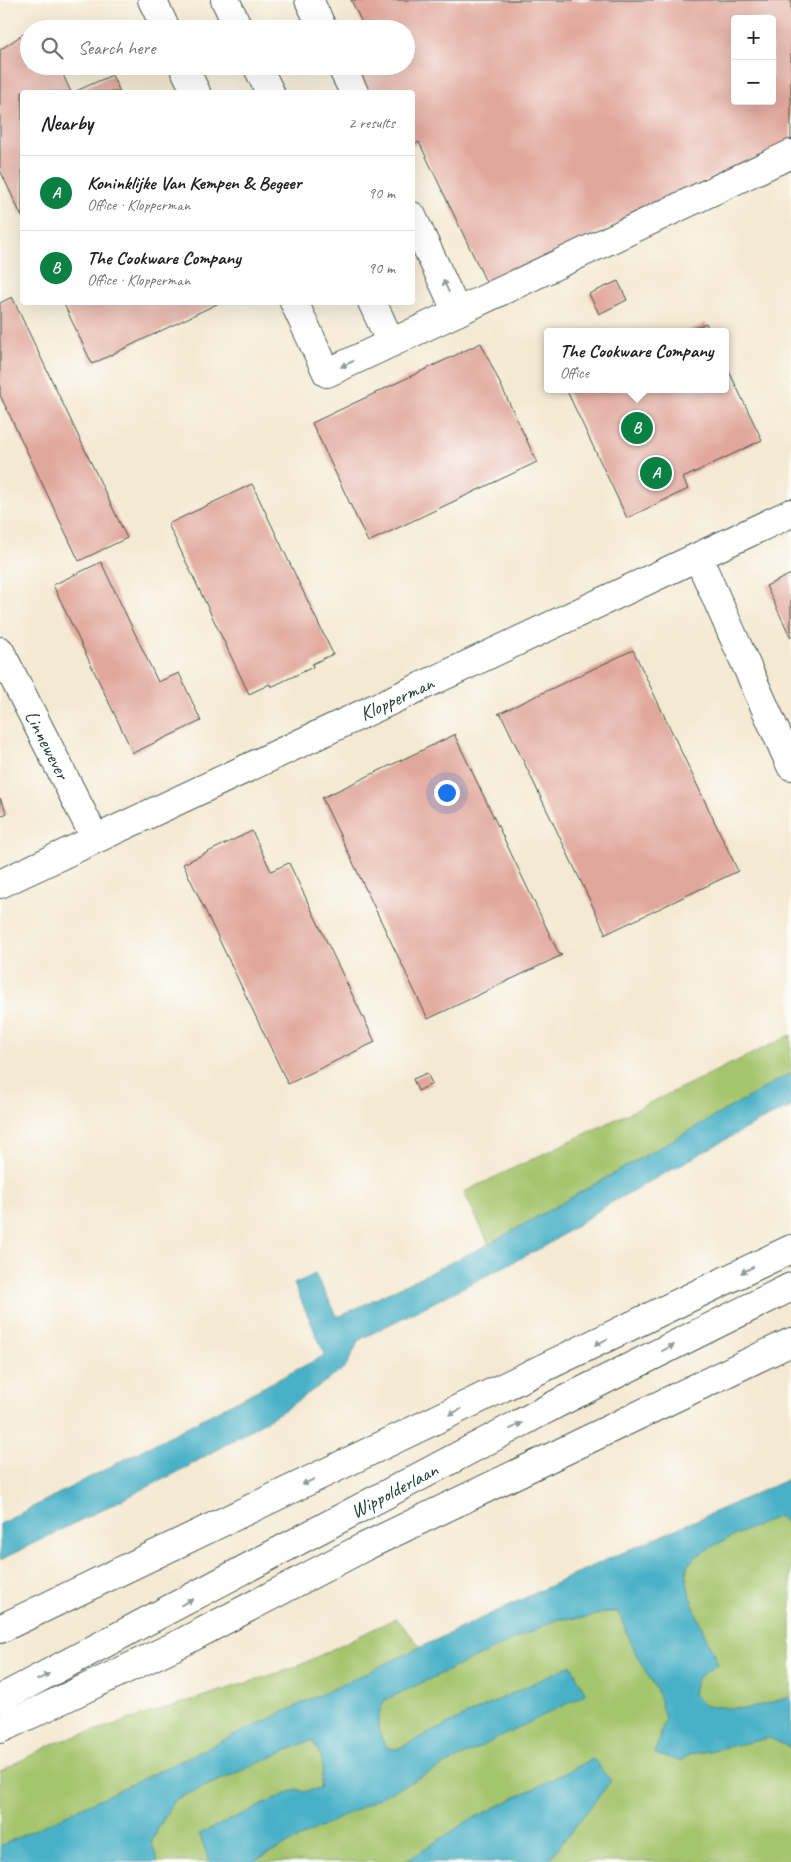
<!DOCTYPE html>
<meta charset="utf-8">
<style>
body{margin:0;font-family:Caveat,sans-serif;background:#f2f2f2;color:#202124}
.controls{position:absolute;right:15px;top:15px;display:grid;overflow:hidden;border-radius:5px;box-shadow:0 5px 20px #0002}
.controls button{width:45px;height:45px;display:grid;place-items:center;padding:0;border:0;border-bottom:1px solid #e0e0e0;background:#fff;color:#202124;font:25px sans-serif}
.you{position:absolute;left:446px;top:792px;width:18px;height:18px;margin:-12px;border:4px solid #fff;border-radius:50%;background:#1a73e8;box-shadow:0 0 0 8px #1a73e833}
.badge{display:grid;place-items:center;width:32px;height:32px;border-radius:50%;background:#0b8043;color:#fff;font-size:16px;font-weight:700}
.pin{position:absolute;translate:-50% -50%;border:2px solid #fff;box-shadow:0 1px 5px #0006}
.popup{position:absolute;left:544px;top:328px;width:185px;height:65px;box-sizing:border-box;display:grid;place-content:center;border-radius:5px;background:#fff;filter:drop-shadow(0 1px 4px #0005);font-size:16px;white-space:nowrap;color:#757577}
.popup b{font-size:19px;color:#202124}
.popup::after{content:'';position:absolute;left:50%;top:100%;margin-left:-10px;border:10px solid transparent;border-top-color:#fff}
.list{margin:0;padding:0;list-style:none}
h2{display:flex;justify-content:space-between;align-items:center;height:65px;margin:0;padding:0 20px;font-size:21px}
h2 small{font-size:16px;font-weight:400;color:#757577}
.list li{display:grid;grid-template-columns:32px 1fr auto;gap:15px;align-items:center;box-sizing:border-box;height:75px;padding:0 20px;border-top:1px solid #e0e0e0}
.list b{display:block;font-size:19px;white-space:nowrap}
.list p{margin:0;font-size:16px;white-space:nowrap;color:#757577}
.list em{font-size:16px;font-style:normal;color:#757577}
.icon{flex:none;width:28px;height:28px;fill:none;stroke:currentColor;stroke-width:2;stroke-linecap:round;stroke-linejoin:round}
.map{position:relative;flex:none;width:791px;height:1862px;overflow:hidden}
.search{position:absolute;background:#fff;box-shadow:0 5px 20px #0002;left:20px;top:20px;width:395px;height:55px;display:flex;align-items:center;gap:12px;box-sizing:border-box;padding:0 18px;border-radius:28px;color:#757577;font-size:19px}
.panel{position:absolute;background:#fff;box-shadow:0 5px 20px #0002;left:20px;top:90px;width:395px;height:215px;border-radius:5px}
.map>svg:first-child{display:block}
</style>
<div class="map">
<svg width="791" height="1862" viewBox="0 0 791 1862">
<rect width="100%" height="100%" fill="#fdfcf7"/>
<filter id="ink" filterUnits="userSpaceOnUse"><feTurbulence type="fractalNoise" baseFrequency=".02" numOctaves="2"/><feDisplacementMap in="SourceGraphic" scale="10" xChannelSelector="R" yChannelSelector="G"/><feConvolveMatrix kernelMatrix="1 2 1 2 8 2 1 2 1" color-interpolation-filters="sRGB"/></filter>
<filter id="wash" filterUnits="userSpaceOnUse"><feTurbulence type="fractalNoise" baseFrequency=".0096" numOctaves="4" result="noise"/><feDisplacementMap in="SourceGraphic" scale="20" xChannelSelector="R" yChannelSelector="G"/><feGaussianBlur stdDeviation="1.12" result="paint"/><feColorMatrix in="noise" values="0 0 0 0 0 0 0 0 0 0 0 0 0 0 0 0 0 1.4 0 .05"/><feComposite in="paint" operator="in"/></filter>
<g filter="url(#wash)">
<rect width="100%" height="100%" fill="#f4e9d2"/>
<path fill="#a5c56d" stroke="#628150" d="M791,1035V1073L489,1244L464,1192Z
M779,1516L787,1524L791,1535V1697L748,1709L705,1706L693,1695C694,1676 704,1673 718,1664C710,1645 679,1583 688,1565C698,1548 760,1525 779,1516Z
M607,1612H618L637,1656L657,1691L665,1718L655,1754L680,1761L689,1755L769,1738L791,1748V1862H547L611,1781L593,1759L466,1822L405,1862H252L585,1694L571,1665L397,1749L387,1748C376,1732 375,1718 385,1700L558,1619L585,1618Z
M396,1618L422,1648L0,1846V1771L55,1743L294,1668Z
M311,1740C326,1758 323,1767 320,1788L303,1792L296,1789L200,1834L210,1862H158L151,1842L174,1800Z"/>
<path fill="#48b1c7" stroke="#34777e" d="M791,1073V1107L756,1123L607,1205L547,1245L359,1340L345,1368L284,1410L182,1470L0,1560V1524L325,1355L294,1284L315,1274L338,1317L489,1244Z
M791,1478V1535L787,1524L779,1516C760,1525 697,1549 688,1565C679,1583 710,1645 718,1664C704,1673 694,1676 693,1695L705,1706L748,1709L791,1697V1748L769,1738L689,1755L680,1761L655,1754L665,1718L657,1691L637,1656L618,1612H607L585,1618L558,1619L385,1700C375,1718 376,1732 387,1748L397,1749L571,1665L586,1694L252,1862H210L199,1834L297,1789L303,1792L320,1788C323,1767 326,1757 311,1740L174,1800L151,1841L158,1862H0V1846L588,1568Z
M593,1759L611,1781L547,1862H405L466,1822Z"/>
<g id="blocks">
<path fill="#e1a79c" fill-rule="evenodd" d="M351,0H791V141L487,284L419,142L412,146V92H368L355,66H406V29H365ZM735,19H772V101H735Z
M29,30V66H59L71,92H22V217L0,170V50Z
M112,75L120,92H74Z
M618,281L627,300L599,314L589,294Z
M12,297L127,538L79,561L0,395V303Z
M63,302H221L92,364Z
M706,323L710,332H686Z
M481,343L537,462L368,542L312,423Z
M726,365L762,440L683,478L688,489L627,518L566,389H726Z
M252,484L333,654L312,664L313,667L271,687L270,684L249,694L168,524Z
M101,562L158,682L179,673L201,721L133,753L53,585Z
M791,574V638L766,586Z
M633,650L738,871L604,935L605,932L501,714H498Z
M456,734L455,736L559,954L562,955L428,1019L322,798Z
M0,798L7,813L0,817Z
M252,831L271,871L289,863L375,1042L288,1084L183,864Z
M427,1073L432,1084L418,1091L413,1079Z"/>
</g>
</g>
<g filter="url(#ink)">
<use href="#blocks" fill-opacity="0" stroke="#3f574c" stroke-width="1"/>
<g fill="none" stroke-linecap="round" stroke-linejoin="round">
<g stroke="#3f574c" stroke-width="30">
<g id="minor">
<path d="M152,0L166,29"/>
<path d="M225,0L239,29"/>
<path d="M309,0L323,29"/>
<path d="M183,66L196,92"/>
<path d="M257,66L270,92"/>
<path d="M341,66L354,92"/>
<path d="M294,302L327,373L457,312L412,216"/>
<path d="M372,302L391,343"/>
<path d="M457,312L791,154"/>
<path d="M698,557L791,766"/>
<path id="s1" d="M0,651L95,838"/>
<path id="s2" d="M0,884L791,513"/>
<path d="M0,1729L183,1642L364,1547L791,1342"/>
</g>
</g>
<g stroke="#3f574c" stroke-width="30">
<g id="major">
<path d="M0,1629L791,1249"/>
<path id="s3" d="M0,1699L562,1401L791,1287"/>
</g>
</g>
<use href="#minor" stroke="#fff" stroke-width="28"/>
<use href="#major" stroke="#fff" stroke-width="28"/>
</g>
<defs><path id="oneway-solid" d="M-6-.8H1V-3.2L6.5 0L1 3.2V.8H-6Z" transform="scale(1.25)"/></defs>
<g fill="#8f9e9a">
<use href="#oneway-solid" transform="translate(446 286) rotate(-115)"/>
<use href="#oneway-solid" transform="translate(347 364) rotate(155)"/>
<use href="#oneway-solid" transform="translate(747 1270) rotate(154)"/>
<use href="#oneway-solid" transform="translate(601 1342) rotate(154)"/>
<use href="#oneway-solid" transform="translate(668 1348) rotate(-27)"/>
<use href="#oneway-solid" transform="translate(455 1412) rotate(154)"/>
<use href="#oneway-solid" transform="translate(516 1426) rotate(-28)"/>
<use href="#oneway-solid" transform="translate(308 1482) rotate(154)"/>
<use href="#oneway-solid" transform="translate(187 1602) rotate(-28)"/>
<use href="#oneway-solid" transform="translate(43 1677) rotate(-27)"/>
</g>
</g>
<g text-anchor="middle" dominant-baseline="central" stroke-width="5" stroke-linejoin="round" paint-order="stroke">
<g font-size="20" fill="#1f3d34" stroke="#fdfcf7">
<text stroke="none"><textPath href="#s2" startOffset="438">Klopperman</textPath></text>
<text stroke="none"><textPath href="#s1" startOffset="105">Linnewever</textPath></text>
<text stroke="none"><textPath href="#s3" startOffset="446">Wippolderlaan</textPath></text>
</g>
</g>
</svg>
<div class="controls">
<button>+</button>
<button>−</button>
</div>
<div class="you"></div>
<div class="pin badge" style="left:656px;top:473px">A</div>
<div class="pin badge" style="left:637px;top:428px">B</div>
<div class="popup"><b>The Cookware Company</b>Office</div>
<div class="search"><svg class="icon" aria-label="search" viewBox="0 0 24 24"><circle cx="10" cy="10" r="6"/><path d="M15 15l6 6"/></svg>Search here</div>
<section class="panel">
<h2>Nearby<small>2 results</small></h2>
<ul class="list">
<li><span class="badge">A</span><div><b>Koninklijke Van Kempen &amp; Begeer</b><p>Office · Klopperman</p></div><em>90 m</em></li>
<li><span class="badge">B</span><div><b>The Cookware Company</b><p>Office · Klopperman</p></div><em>90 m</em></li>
</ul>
</section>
</div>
